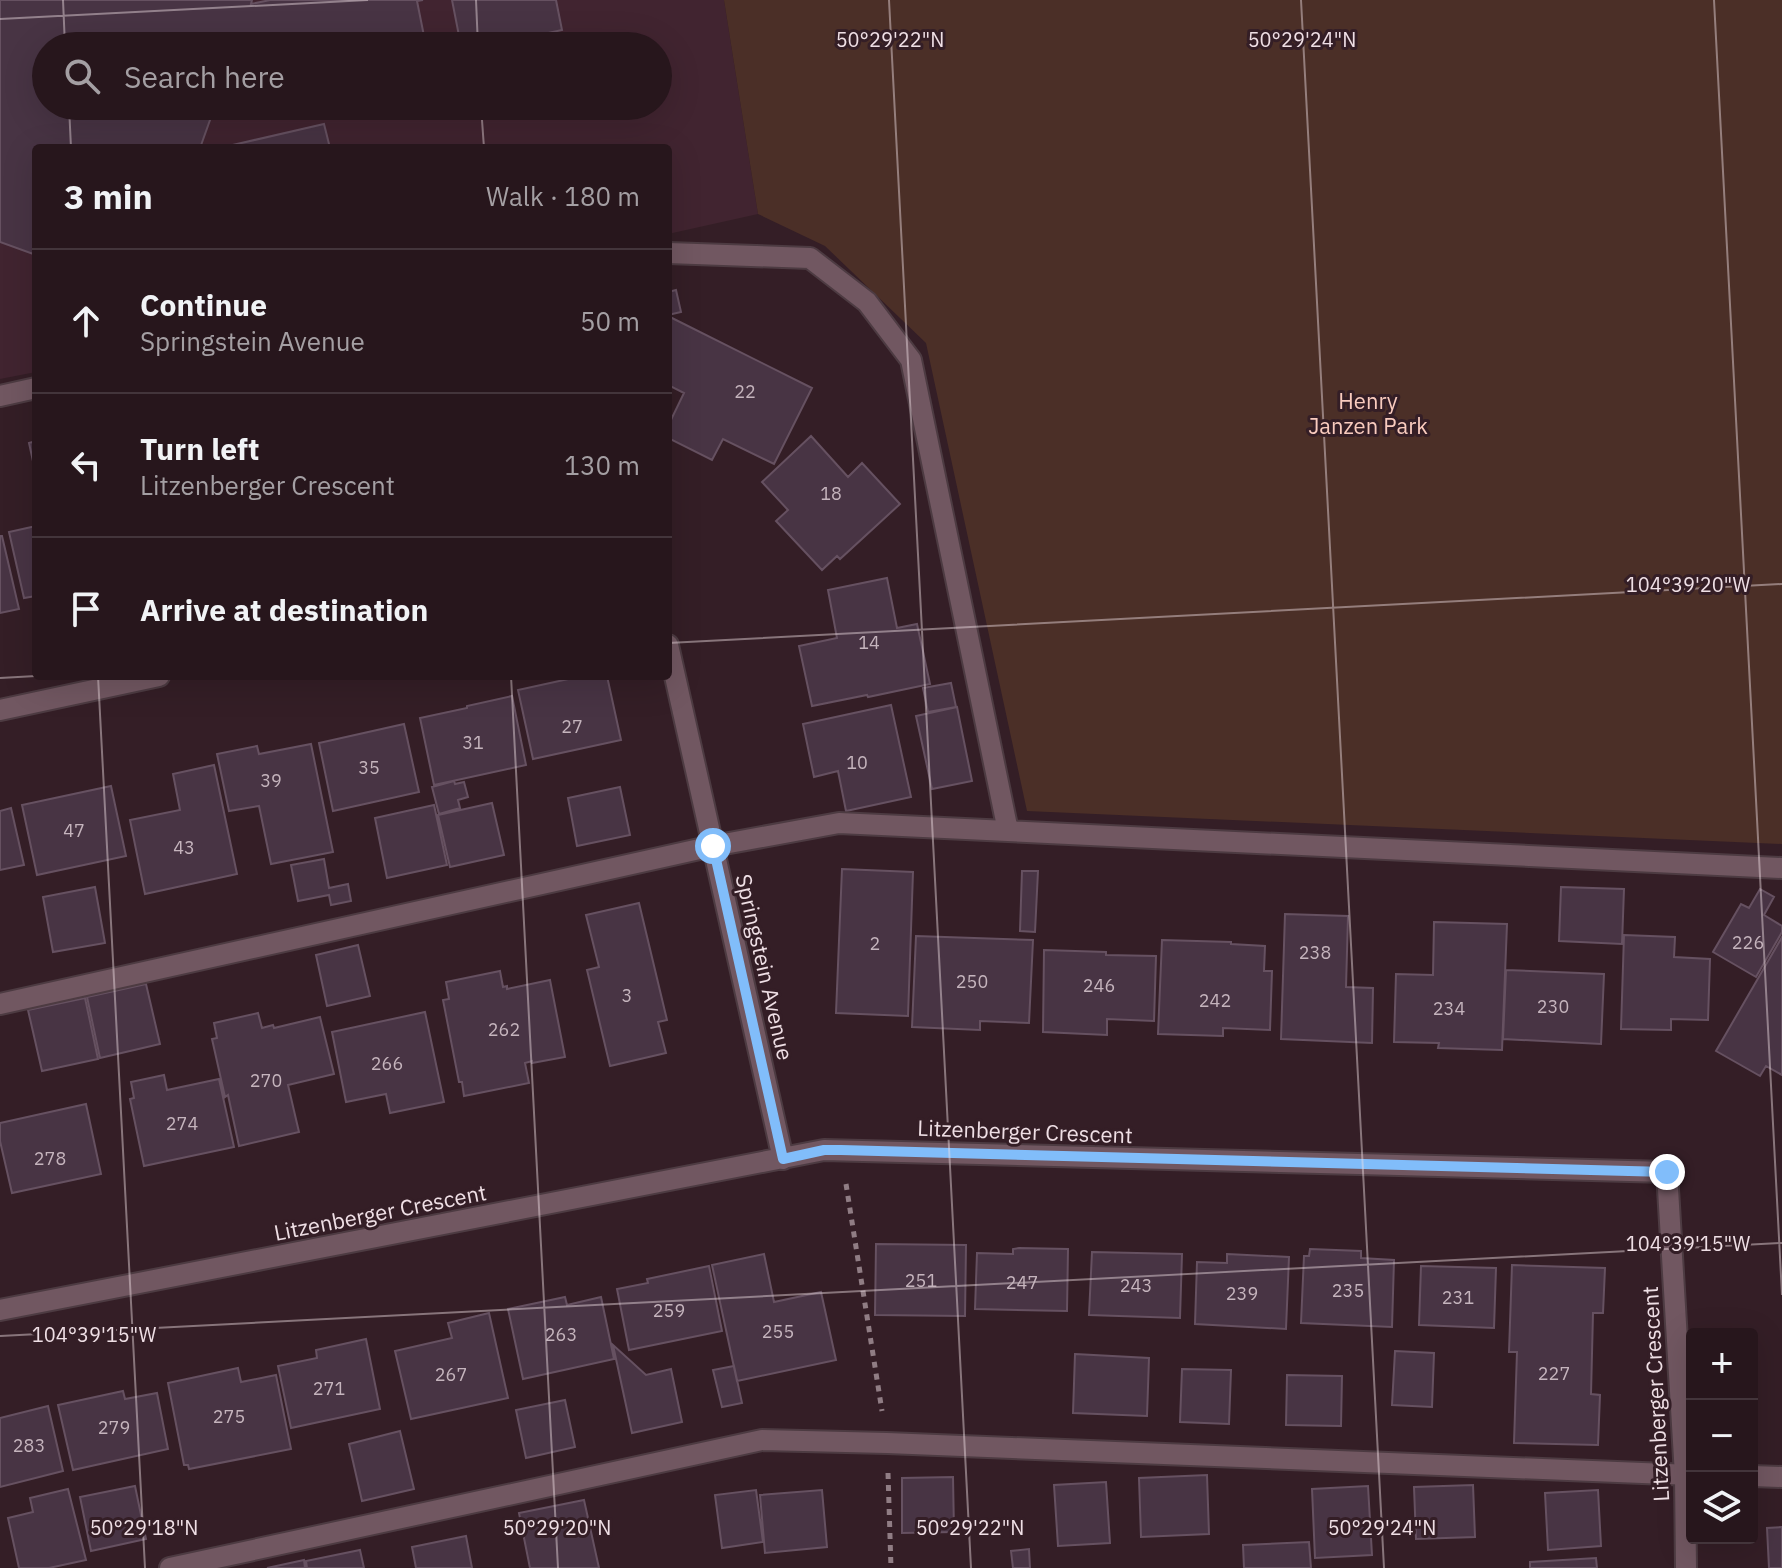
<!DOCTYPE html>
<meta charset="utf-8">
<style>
body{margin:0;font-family:"IBM Plex Sans",sans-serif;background:#332329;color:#f1f3f6}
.controls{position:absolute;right:24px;bottom:24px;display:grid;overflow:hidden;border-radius:8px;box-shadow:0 8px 32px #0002}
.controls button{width:72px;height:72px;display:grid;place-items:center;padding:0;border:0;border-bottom:2px solid #43353b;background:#27161c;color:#f1f3f6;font:40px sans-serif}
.stop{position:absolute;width:24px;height:24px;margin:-18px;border:6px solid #81bdfa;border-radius:50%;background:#fff}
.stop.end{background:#81bdfa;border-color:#fff;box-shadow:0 2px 8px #0008}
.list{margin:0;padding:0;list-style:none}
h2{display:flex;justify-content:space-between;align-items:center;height:104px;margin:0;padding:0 32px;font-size:34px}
h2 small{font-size:26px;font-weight:400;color:#a49fa3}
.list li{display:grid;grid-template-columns:52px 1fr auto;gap:24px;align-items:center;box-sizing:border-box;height:144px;padding:0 32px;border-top:2px solid #43353b}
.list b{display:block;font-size:30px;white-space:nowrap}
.list p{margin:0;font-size:26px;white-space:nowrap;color:#a49fa3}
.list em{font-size:26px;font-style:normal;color:#a49fa3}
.icon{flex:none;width:44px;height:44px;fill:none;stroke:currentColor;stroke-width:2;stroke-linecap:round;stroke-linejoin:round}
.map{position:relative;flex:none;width:1782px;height:1568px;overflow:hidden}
.search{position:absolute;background:#27161c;box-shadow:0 8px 32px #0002;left:32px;top:32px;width:640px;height:88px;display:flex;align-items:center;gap:20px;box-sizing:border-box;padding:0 28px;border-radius:44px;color:#a49fa3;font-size:30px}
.panel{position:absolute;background:#27161c;box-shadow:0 8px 32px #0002;left:32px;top:144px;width:640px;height:536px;border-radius:8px}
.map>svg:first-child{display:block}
</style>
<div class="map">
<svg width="1782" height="1568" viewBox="0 0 1782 1568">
<rect width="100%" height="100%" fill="#341e26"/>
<path fill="#412430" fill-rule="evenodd" d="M0,0H724L758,214L668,234V148H36V372L0,379ZM46,46H658V106H46Z"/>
<path fill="#4b2f27" d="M724,0H1782V844L1027,811L926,343L825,246L758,214Z"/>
<path fill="#483444" stroke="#665161" stroke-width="2" d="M0,0H252L251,4L270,0H423L417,1L426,46H288L285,35L237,44L236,46H46V106H215L200,148H36V255L0,242Z
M452,0H556L562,30L489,46H461Z
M324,124L330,148L224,147Z
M676,290L681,312L668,315V292Z
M668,316L812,388L774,464L723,439L712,460L668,438V426L684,393L668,385Z
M811,436L848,477L862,463L900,504L840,559L837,556L822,570L776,521L788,510L762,482Z
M36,441V475L29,443Z
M36,526V596L24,598L9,532Z
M0,536H2L19,609L0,613Z
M887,578L897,628L917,624L930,684L868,697L867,695L812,706L799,646L837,638L828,590Z
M582,676H607L621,740L533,759L518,690Z
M951,683L956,707L928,712L923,688Z
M512,696L526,765L434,785L420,718L467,708V706Z
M891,705L911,797L846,811L838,771L814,777L803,724Z
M957,707L972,781L932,789L916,716Z
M404,724L419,792L333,811L319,743Z
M311,744L333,852L271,864L259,806L229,811L217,754L257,746L259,754Z
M214,765L237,874L145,894L130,820L180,810L173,774Z
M454,781L455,784L464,782L468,797L458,800L460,808L439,814L432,787Z
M111,786L126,856L37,875L22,805Z
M620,787L630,835L577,846L568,798Z
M492,803L504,855L450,867L438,815Z
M434,805L447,865L387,878L375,818Z
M11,808L24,865L0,870V811Z
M324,859L329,888L348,884L351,901L331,905L329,895L298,901L291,865Z
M842,869L913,872L908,1016L836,1013Z
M1022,871H1038L1035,932L1020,931Z
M95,887L105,943L53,952L43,897Z
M1561,887L1624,889L1622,944L1559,941Z
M1760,889L1774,897L1764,915L1782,926V932L1756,977L1713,952L1741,904L1749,908Z
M639,903L667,1020L658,1022L666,1053L610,1066L587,970L599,967L586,915Z
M1285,914L1348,916L1346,987L1373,988L1372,1043L1281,1039Z
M1434,922L1507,924L1502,1050L1438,1048L1439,1043L1394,1042L1396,974L1433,975Z
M1624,935L1675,937L1674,957L1710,959L1708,1020L1671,1019V1030L1621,1029Z
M916,936L1033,940L1029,1023L980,1021V1030L912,1027Z
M1782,937V1075L1766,1066L1760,1076L1716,1051Z
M1162,940L1231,942V944L1265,946L1264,971H1272L1270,1030L1223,1028V1036L1158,1034Z
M358,945L370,996L327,1006L316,955Z
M1044,950L1106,952V955L1156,956L1154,1021L1107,1019V1035L1043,1032Z
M1506,970L1604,974L1601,1044L1503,1039Z
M500,971L503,987L507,986V989L550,980L565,1057L532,1063V1061L525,1063L529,1083L464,1096L462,1082H459L443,1000L449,999L446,982Z
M146,984L160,1044L100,1058L87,997Z
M85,998L98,1059L42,1071L28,1010Z
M425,1012L444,1102L390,1113L386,1094L346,1102L332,1032Z
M258,1013L262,1028L273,1025L274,1028L320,1017L334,1074L288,1085L299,1132L239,1146L228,1095L225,1097L212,1039L217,1038L214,1023Z
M164,1075L167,1090L219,1079L234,1147L144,1166L130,1099L134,1098L131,1082Z
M86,1104L101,1174L12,1193L0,1141V1123Z
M876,1244L966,1245L965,1316L875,1315Z
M1019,1248L1068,1249L1067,1311L975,1309L977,1253L1013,1254V1249Z
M1310,1249L1361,1251V1258L1394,1260L1392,1327L1301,1323L1304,1256H1309Z
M1092,1252L1182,1254L1180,1318L1089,1315Z
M764,1254L774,1302L821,1292L836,1360L737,1381L712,1265Z
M1227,1254L1289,1257L1286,1329L1195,1324L1197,1262L1227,1263Z
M1512,1265L1605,1268L1603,1313H1593L1591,1394L1600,1395L1598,1445L1514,1443L1517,1352H1509Z
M709,1266L722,1331L629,1350L617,1289L648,1283L647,1279Z
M1421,1266L1496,1268L1494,1328L1419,1325Z
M565,1297L567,1305L601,1297L614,1359L523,1379L508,1309Z
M489,1313L508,1398L411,1419L395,1351L452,1338L448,1323Z
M366,1339L380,1409L291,1428L278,1366L317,1358L316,1350Z
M613,1345L646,1375L671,1369L682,1422L632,1433Z
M1395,1351L1434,1353L1432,1407L1392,1405Z
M1075,1354L1149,1358L1147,1416L1073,1413Z
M734,1366L742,1403L722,1407L713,1370Z
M238,1368L241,1382L276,1375L291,1449L189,1469L188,1465H184L168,1383Z
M1182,1369L1231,1370L1229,1424L1180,1422Z
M1287,1375L1342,1376L1341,1426L1286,1425Z
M123,1391L125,1399L157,1393L168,1449L73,1470L58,1405Z
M565,1400L575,1447L526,1458L516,1410Z
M48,1406L63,1471L0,1487V1418Z
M400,1431L414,1489L362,1501L349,1444Z
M1207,1475L1209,1534L1141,1537L1139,1478Z
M953,1477L954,1532L902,1533V1478Z
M1106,1482L1110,1543L1058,1546L1054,1485Z
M1473,1485L1475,1537L1416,1539L1414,1487Z
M135,1486L146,1539L91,1551L80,1497Z
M1368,1486L1372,1555L1315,1558L1312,1489Z
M68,1489L86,1560L49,1568H19L8,1518L33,1512L30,1498Z
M756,1490L763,1542L722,1548L715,1495Z
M822,1490L827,1547L765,1553L760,1495Z
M1598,1490L1601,1546L1548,1550L1545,1493Z
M584,1500L599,1568H530L519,1513Z
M1782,1527V1568H1769L1767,1528Z
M466,1536L472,1568H416L412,1547Z
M1309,1542L1311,1568H1244L1243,1545Z
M1029,1549L1030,1568H1013L1011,1551Z
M360,1550L364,1568H307L306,1561Z
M1596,1558L1597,1568H1530V1562Z
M304,1560L305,1568H267Z"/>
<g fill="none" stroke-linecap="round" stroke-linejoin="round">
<g stroke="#4d3b42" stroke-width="24">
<path id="service" d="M668,253L810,258L867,302L911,360L1008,831
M0,396L36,388
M0,1004L713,846L839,823L1782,868
M1752,1476L1782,1477
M170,1568L762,1440L887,1443L1692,1475"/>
</g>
<g stroke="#4d3b42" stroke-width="24">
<path id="minor" d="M668,645L783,1159
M0,710L159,676
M0,1310L824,1150L1667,1172L1685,1475L1686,1568"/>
</g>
<path stroke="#907d84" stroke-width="5" stroke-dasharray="6 6" stroke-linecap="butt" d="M846,1184L882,1411
M888,1473L891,1568"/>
<use href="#service" stroke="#715761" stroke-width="20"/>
<use href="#minor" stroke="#715761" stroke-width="20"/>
</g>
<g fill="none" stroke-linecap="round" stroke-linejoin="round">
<path stroke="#81bdfa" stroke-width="10" d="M713,846L783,1159L824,1150H841L1667,1172"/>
</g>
<path fill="none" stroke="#efdfe5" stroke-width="2" stroke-opacity="0.45" d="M63,0L65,46M476,0L478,46M889,0L971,1568M1301,0L1384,1568M1714,0L1782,1295M0,19L368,0M69,106L71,148M481,106L484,148M668,643L1782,584M98,676L145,1568M511,676L558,1568M0,678L36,676M0,1336L1782,1243"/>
<g text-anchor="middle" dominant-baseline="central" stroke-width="6" stroke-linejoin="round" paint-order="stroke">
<g font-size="18" fill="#c5b4bd">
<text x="745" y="391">22</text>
<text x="831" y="493">18</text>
<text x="869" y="642">14</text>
<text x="572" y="726">27</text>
<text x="473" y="742">31</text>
<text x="857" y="762">10</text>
<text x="369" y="767">35</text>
<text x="271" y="780">39</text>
<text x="74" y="830">47</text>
<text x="184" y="847">43</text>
<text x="1748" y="942">226</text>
<text x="875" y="943">2</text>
<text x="1315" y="952">238</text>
<text x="972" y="981">250</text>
<text x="1099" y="985">246</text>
<text x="627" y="995">3</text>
<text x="1215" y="1000">242</text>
<text x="1553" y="1006">230</text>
<text x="1449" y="1008">234</text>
<text x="504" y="1029">262</text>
<text x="387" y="1063">266</text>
<text x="266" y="1080">270</text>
<text x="182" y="1123">274</text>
<text x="50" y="1158">278</text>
<text x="921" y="1280">251</text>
<text x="1022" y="1282">247</text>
<text x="1136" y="1285">243</text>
<text x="1348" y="1290">235</text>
<text x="1242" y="1293">239</text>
<text x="1458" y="1297">231</text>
<text x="669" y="1310">259</text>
<text x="778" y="1331">255</text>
<text x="561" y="1334">263</text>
<text x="1554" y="1373">227</text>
<text x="451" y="1374">267</text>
<text x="329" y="1388">271</text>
<text x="229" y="1416">275</text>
<text x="114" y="1427">279</text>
<text x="29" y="1445">283</text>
</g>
<g font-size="22" fill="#f9cbbe" stroke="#341e26">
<text x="1368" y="400">Henry<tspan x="1368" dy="25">Janzen Park</tspan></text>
</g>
<g font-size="22" fill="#efdfe5" stroke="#341e26">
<text transform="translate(765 967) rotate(77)">Springstein Avenue</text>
<text transform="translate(1025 1131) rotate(2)">Litzenberger Crescent</text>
<text transform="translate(380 1212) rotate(-11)">Litzenberger Crescent</text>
<text transform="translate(1655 1394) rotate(-93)">Litzenberger Crescent</text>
</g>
</g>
<g font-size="20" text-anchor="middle" fill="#efdfe5" stroke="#341e26" stroke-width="6" stroke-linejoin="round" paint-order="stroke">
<text x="890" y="47">50°29'22"N</text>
<text x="1302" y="47">50°29'24"N</text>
<text x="1688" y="592">104°39'20"W</text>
<text x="1688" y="1251">104°39'15"W</text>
<text x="94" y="1342">104°39'15"W</text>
<text x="144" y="1535">50°29'18"N</text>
<text x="557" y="1535">50°29'20"N</text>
<text x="970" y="1535">50°29'22"N</text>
<text x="1382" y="1535">50°29'24"N</text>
</g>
</svg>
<div class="controls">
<button>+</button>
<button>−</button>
<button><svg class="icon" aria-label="layers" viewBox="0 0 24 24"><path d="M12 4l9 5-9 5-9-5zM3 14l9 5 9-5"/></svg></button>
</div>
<div class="stop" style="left:713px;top:846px"></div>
<div class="stop end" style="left:1667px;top:1172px"></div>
<div class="search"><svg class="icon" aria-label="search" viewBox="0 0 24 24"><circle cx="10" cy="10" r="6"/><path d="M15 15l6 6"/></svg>Search here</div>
<section class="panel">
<h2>3 min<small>Walk · 180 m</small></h2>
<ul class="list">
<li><svg class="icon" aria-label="ahead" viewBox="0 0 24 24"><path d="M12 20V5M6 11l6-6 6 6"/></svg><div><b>Continue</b><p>Springstein Avenue</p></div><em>50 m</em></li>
<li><svg class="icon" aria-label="left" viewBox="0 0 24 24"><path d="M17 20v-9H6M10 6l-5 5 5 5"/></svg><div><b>Turn left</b><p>Litzenberger Crescent</p></div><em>130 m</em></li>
<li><svg class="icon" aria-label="arrive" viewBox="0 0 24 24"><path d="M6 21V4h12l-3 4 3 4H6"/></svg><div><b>Arrive at destination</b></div></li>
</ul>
</section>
</div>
